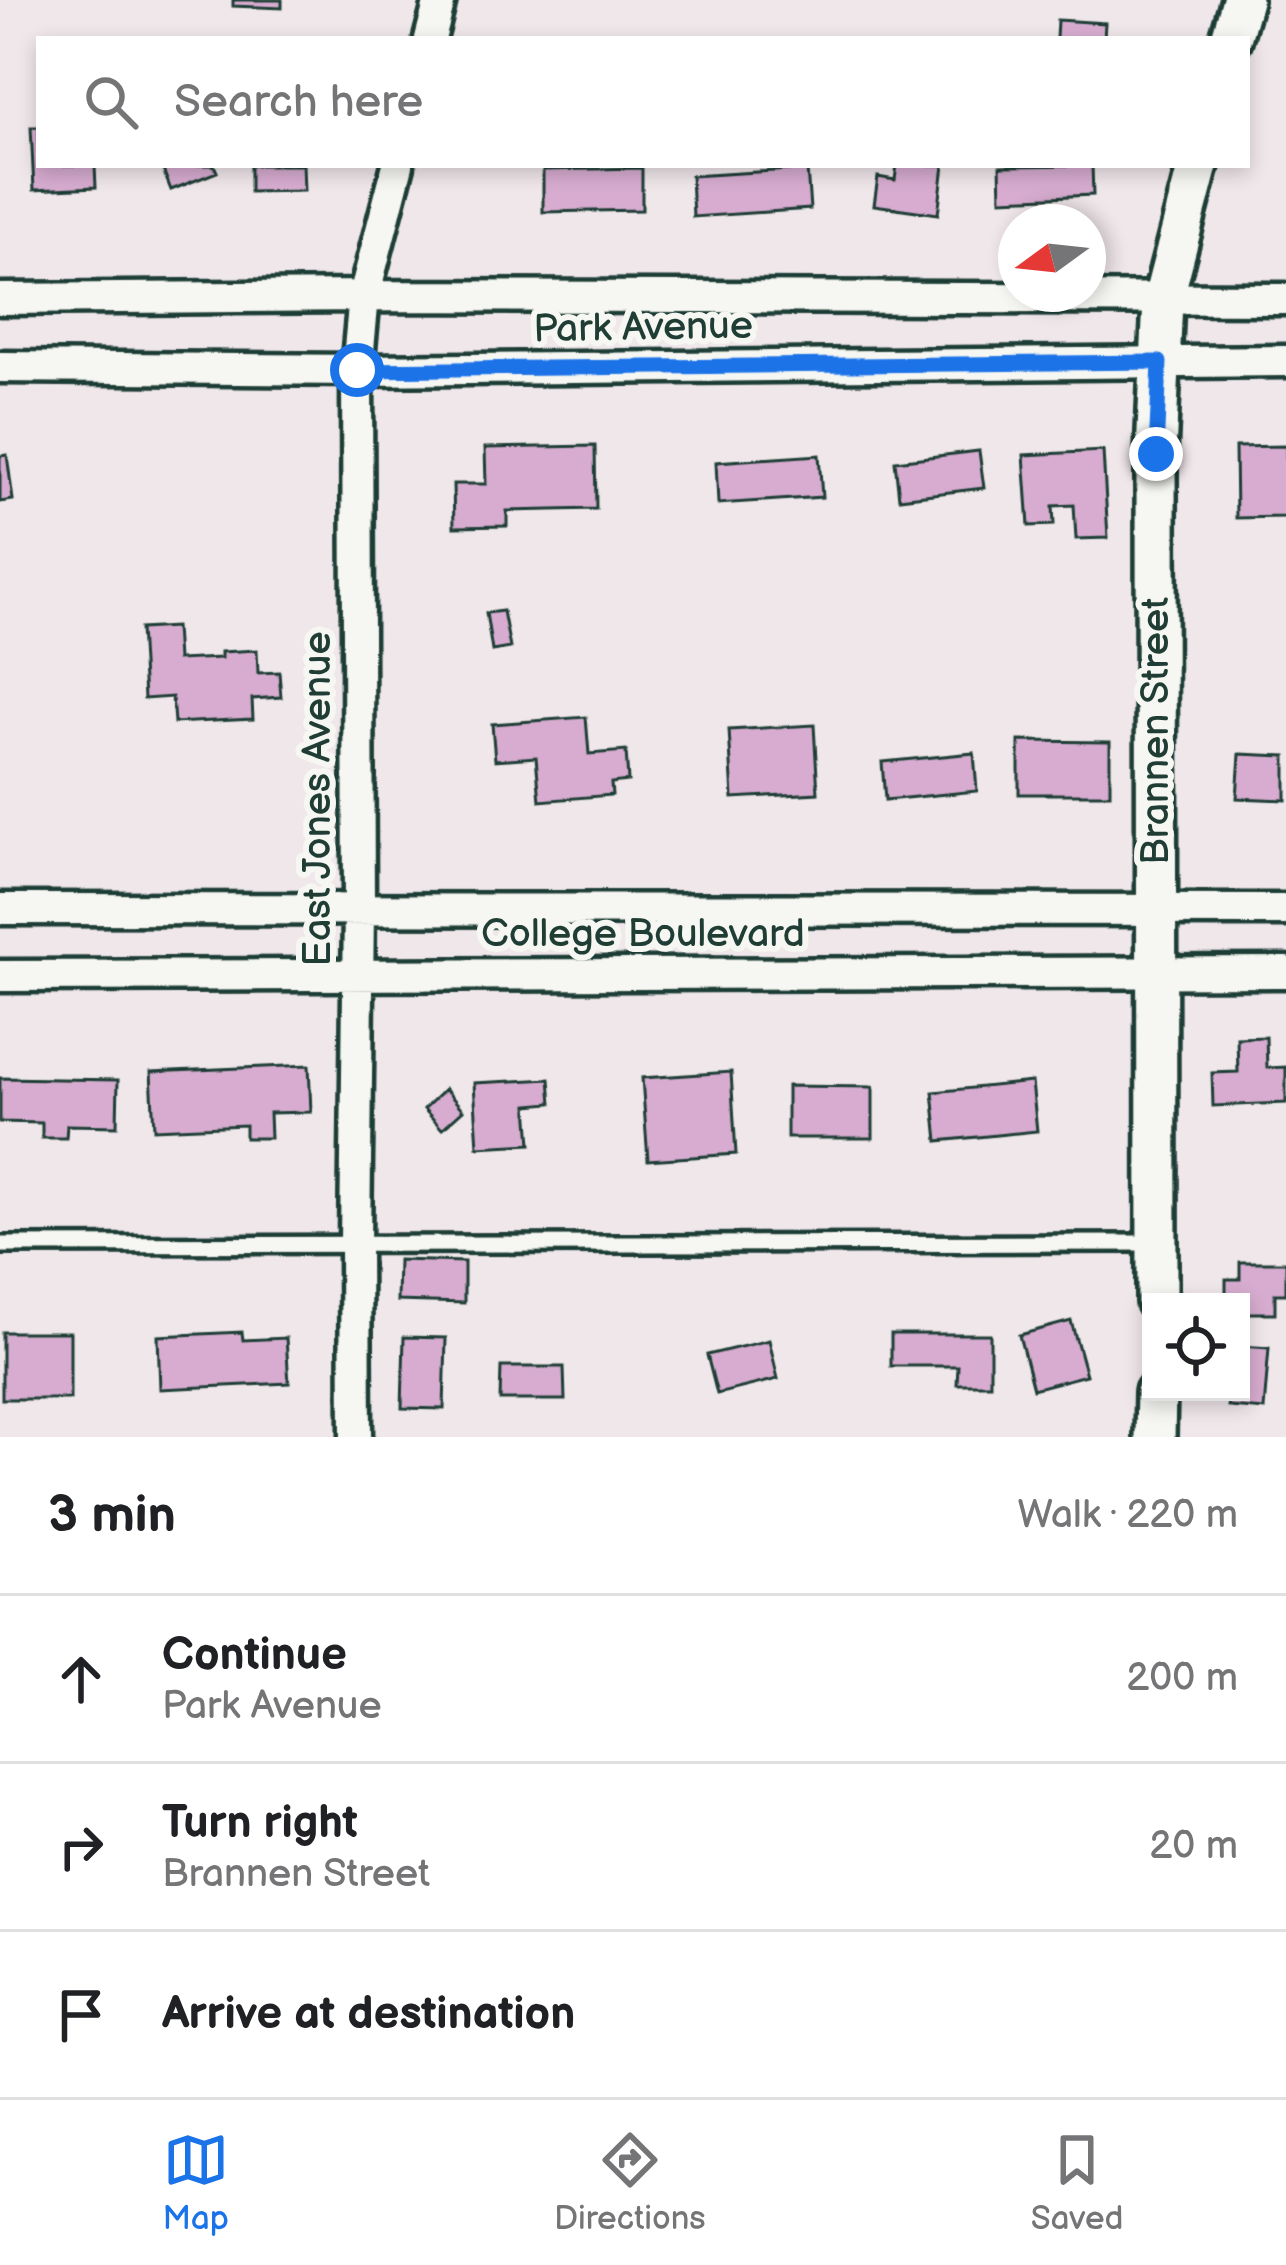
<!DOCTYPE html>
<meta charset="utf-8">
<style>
body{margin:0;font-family:"Balsamiq Sans",sans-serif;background:#f6f6f6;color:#202124}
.controls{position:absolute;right:36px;bottom:36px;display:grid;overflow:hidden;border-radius:0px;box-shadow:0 6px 18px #0003}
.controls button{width:108px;height:108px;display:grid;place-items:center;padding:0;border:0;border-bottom:3px solid #e0e0e0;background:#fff;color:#202124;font:60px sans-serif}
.compass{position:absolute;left:998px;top:204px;width:108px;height:108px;border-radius:50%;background:#fff;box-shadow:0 6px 18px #0003;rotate:255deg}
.stop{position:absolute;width:36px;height:36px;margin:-27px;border:9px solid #1a73e8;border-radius:50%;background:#fff}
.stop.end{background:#1a73e8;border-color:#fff;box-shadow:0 3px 12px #0008}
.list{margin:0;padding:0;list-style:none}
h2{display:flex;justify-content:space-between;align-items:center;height:156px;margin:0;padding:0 48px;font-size:51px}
h2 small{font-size:39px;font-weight:400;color:#757577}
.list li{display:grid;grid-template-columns:78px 1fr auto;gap:36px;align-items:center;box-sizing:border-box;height:168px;padding:0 48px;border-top:3px solid #e0e0e0}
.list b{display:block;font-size:45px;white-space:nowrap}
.list p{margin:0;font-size:39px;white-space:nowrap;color:#757577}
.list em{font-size:39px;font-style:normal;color:#757577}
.icon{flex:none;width:66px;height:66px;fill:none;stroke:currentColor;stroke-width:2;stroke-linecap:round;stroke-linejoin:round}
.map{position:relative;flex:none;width:1286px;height:1437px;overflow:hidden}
.search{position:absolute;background:#fff;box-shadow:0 6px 18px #0003;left:36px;right:36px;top:36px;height:132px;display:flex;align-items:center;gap:30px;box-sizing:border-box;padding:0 42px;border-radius:0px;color:#757577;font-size:45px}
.sheet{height:660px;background:#fff}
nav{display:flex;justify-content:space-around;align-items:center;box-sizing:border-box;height:168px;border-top:3px solid #e0e0e0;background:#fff;font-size:33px;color:#757577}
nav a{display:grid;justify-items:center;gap:6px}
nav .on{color:#1a73e8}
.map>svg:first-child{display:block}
</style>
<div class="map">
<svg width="1286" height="1437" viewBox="0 0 1286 1437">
<rect width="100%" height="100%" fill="#f0e7eb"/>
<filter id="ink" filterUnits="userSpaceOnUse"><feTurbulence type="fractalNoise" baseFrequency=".00833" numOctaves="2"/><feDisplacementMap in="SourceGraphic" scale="24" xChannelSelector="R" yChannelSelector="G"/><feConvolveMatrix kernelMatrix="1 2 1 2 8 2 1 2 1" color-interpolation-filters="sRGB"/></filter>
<g filter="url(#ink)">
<path fill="#d7acd0" stroke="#1f3d34" stroke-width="3" d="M233,0H282V8L233,6Z
M1057,20L1105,23L1104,39H1056Z
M31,127H39V165H95L96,187L34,190Z
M161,165H214L217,172L171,190Z
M250,165H303L304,191L250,192Z
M897,165H944L938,214L874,205L878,177L895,180Z
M1092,165L1093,195L1001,199L1000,166Z
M642,168V210L543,212V170Z
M807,169L810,209L693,217L691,176Z
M595,446L596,509L507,511V526L454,527L453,484H486L485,448Z
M1286,446V517L1236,518L1235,447Z
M979,451L984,488L899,498L895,461Z
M1103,451L1108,538L1076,539L1074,505L1053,506L1054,525L1029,526L1024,455Z
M7,455L13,500L0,502V456Z
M819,455L822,497L718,504L716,462Z
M503,611L510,648L492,651L486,613Z
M175,627L177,660L221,658V652L257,650L258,673L279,672L281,697L252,699L253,719L174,723L172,697L144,699L140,629Z
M586,717L589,754L626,751L628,781L611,783L612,795L540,801L536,757L495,760L492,724Z
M814,725L818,793L733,798L729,730Z
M1019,741L1110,742V794H1019Z
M974,753L977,791L885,800L882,762Z
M1240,754L1286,756V800L1237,798Z
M1266,1037L1267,1068L1286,1067V1103L1213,1106L1212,1073L1238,1072L1237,1038Z
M309,1065L311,1112L269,1113L270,1138H245V1125L154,1129L151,1072Z
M731,1072L736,1154L648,1160L642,1078Z
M0,1078L118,1080L117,1126L67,1125L66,1138H42V1123L0,1122Z
M550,1079L552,1103L528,1105L531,1144L478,1147L474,1083Z
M1032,1082L1037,1131L938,1141L933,1092Z
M787,1086L873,1087V1138H787Z
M445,1089L463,1110L442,1129L424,1109Z
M398,1260L464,1262V1303L397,1301Z
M1240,1262H1286V1294H1275V1313H1241V1302H1226V1279H1240Z
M1071,1321L1086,1375L1033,1389L1019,1335Z
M2,1332H70V1399H2Z
M242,1332L243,1340L286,1338L289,1383L160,1389L158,1336Z
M891,1334H990V1384H957L958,1366H891Z
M404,1337L446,1338L444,1409L402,1408Z
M769,1340L778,1379L717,1394L707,1355Z
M1241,1346L1269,1348L1264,1410L1228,1407L1229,1392H1241Z
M501,1367H564L565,1400H500Z"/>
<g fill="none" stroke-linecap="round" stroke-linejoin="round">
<g stroke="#1f3d34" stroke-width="24">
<path id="service" d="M0,1245L1155,1243"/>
</g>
<g stroke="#1f3d34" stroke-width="39">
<path id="minor" d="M430,39L440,0
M0,299L364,296L1286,299
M0,367L357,370L1286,361
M0,909L1286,910
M0,976L1286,972
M356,1437L355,1243L359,908L357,370L364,296L398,165"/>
</g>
<g stroke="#1f3d34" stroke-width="48">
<path id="tertiary" d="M1231,39L1242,0
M1157,1302L1156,454L1163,300L1198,165
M1155,1437L1156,1392"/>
</g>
<use href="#service" stroke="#f6f6f2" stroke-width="15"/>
<use href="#minor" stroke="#f6f6f2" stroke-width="30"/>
<use href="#tertiary" stroke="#f6f6f2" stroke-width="39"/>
</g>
</g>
<g fill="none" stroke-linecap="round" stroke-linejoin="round" filter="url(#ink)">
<path stroke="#1a73e8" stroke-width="15" d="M357,370L1160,362L1156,454"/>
</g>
<g text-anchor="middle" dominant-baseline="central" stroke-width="12" stroke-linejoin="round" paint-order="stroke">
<g font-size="39" fill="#1f3d34" stroke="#f6f6f2">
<text transform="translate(643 328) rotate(-1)">Park Avenue</text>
<text transform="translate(1156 731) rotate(-90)">Brannen Street</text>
<text transform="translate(318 799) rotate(-90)">East Jones Avenue</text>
<text x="643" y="934">College Boulevard</text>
</g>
</g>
</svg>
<div class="controls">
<button><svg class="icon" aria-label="locate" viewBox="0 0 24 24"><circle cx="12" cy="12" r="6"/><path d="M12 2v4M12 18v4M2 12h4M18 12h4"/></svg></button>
</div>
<svg class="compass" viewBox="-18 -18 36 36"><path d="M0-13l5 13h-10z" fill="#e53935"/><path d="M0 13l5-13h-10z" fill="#757577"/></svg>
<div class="stop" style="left:357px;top:370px"></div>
<div class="stop end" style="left:1156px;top:454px"></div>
<div class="search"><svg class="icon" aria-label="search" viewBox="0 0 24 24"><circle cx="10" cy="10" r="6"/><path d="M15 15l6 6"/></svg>Search here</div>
</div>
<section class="sheet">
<h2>3 min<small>Walk · 220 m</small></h2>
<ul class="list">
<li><svg class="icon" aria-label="ahead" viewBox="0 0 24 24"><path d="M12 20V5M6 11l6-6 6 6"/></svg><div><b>Continue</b><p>Park Avenue</p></div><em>200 m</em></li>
<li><svg class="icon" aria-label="right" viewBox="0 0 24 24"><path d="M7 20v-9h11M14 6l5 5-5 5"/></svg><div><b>Turn right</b><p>Brannen Street</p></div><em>20 m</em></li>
<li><svg class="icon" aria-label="arrive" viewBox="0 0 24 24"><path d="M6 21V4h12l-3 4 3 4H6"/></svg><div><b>Arrive at destination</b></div></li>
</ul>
</section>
<nav>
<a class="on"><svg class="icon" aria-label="map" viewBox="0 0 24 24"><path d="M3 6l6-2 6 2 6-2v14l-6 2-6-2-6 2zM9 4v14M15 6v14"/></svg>Map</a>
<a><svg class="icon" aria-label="directions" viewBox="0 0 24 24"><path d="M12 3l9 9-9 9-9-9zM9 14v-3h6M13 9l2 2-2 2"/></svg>Directions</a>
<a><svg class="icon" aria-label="saved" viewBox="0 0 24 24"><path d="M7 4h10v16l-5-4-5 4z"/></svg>Saved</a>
</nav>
